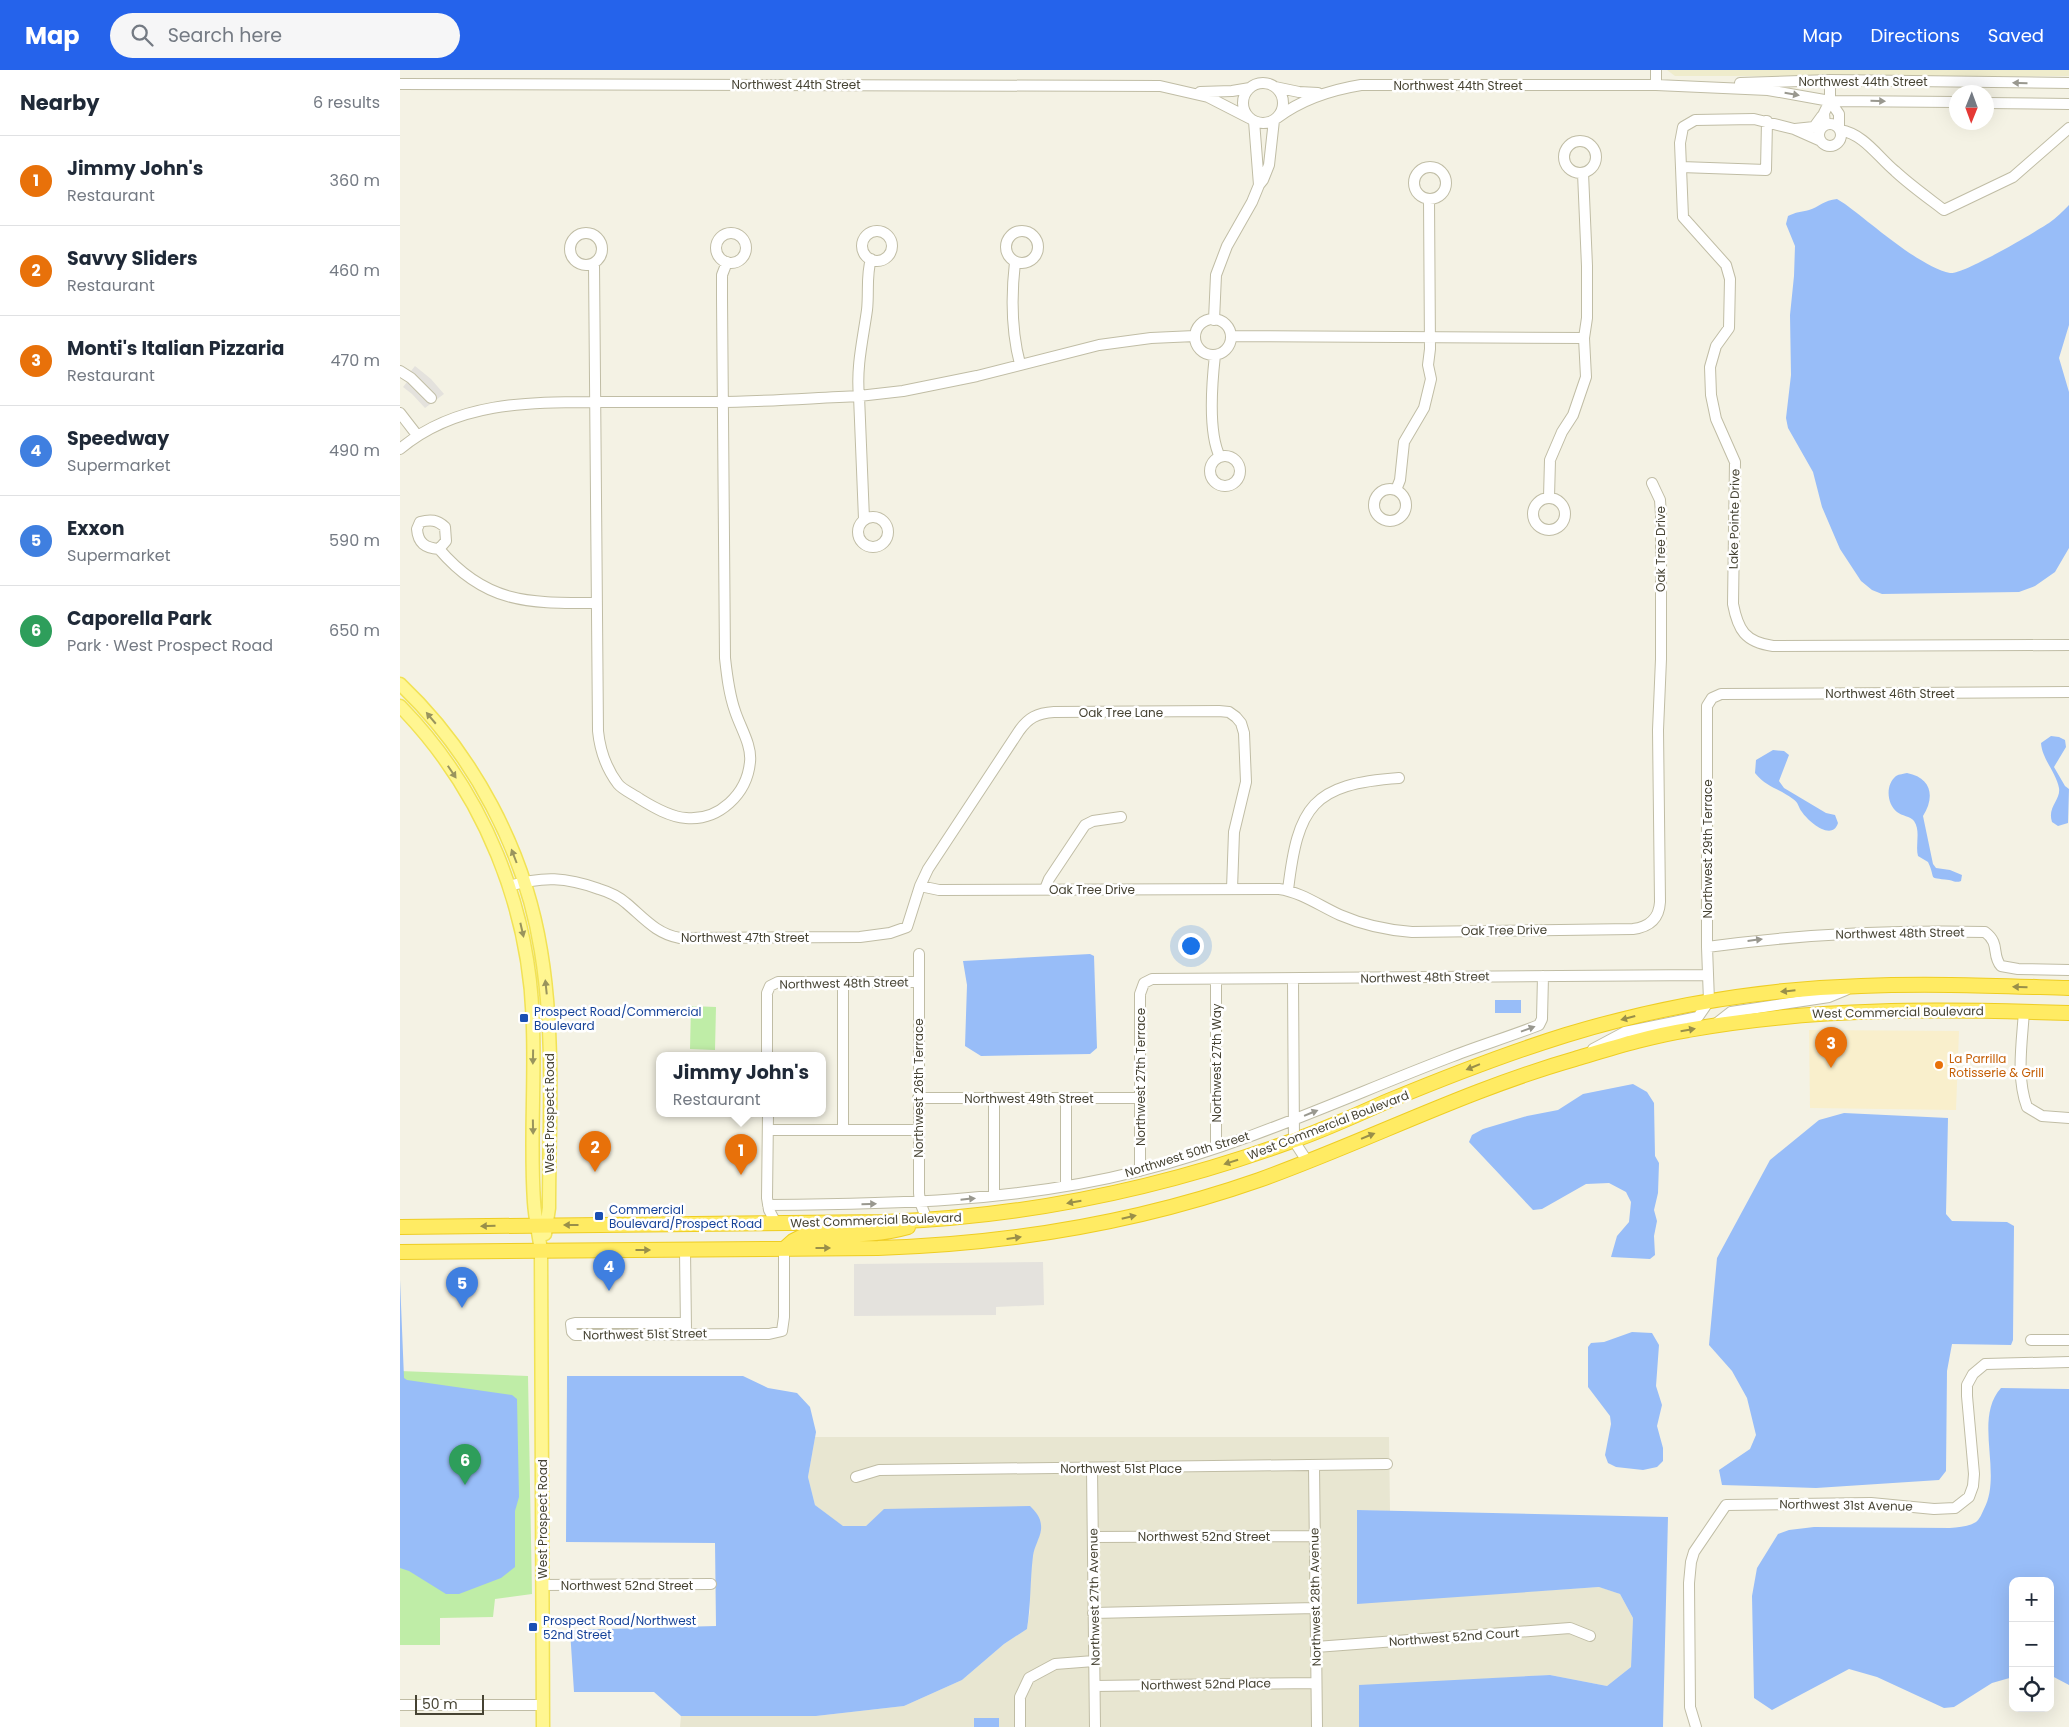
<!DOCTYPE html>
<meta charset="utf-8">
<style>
body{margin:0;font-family:Poppins,sans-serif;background:#f6f6f7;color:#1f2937}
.controls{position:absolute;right:15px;bottom:15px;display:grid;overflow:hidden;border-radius:10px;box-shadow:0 5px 20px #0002}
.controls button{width:45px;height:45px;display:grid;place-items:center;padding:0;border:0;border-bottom:1px solid #e0e1e3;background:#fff;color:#1f2937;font:25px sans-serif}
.compass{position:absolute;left:1549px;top:15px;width:45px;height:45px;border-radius:50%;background:#fff;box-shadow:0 5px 20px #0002;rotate:181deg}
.scale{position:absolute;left:15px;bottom:12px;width:69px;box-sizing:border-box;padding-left:5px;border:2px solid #464333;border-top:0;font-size:14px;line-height:18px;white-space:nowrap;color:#464333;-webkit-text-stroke:4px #fff;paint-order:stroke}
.you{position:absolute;left:790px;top:875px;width:18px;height:18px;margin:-12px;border:4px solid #fff;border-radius:50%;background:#1a73e8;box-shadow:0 0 0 8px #1a73e833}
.badge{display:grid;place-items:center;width:32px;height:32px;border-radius:50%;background:#2563eb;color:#fff;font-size:16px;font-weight:700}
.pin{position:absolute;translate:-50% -41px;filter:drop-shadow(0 1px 2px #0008)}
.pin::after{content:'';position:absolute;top:26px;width:18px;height:15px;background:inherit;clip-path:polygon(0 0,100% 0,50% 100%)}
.popup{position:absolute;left:256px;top:982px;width:170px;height:65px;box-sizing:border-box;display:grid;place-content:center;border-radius:10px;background:#fff;filter:drop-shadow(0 1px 4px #0005);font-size:16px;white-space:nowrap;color:#747a83}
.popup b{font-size:19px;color:#1f2937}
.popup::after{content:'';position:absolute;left:50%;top:100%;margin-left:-10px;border:10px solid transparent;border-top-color:#fff}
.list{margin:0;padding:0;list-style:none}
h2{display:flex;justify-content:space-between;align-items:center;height:65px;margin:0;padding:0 20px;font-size:21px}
h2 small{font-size:16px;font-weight:400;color:#747a83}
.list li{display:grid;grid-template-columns:32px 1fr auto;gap:15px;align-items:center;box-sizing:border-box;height:90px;padding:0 20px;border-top:1px solid #e0e1e3}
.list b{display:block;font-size:19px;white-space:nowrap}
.list p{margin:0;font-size:16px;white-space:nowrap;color:#747a83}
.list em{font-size:16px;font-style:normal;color:#747a83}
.icon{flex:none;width:28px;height:28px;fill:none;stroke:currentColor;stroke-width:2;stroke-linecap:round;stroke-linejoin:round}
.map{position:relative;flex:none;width:1669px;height:1657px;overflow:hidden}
header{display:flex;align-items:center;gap:30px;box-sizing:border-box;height:70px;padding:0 25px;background:#2563eb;color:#fff}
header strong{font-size:24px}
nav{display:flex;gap:28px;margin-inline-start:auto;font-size:18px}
.search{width:350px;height:45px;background:#f6f6f7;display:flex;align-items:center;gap:12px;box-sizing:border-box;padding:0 18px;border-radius:28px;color:#747a83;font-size:19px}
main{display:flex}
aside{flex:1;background:#fff}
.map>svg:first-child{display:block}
</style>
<header>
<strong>Map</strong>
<div class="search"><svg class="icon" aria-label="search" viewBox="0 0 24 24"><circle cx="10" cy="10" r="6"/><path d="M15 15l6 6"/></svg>Search here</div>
<nav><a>Map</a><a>Directions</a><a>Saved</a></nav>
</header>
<main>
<aside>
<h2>Nearby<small>6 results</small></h2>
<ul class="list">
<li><span class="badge" style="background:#e8710a">1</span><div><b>Jimmy John's</b><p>Restaurant</p></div><em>360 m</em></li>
<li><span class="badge" style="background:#e8710a">2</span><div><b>Savvy Sliders</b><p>Restaurant</p></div><em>460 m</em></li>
<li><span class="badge" style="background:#e8710a">3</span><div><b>Monti's Italian Pizzaria</b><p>Restaurant</p></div><em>470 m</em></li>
<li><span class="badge" style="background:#3f7fe0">4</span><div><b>Speedway</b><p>Supermarket</p></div><em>490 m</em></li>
<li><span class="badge" style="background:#3f7fe0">5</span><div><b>Exxon</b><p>Supermarket</p></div><em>590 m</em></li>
<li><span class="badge" style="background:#2e9e5b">6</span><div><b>Caporella Park</b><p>Park · West Prospect Road</p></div><em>650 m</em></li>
</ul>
</aside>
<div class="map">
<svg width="1669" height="1657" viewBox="0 0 1669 1657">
<rect width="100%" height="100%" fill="#f4f2e4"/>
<path fill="#e8e6d1" d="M415,1367H989L990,1441L957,1440L1024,1528L1200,1517L1220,1524L1233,1548L1231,1597L1207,1616L1150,1605L959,1616V1657H280L281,1646H416L504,1636L562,1610L604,1574L627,1559L630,1541L629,1522L633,1482L641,1460L485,1439L466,1456L443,1457L415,1435L408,1407Z"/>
<path fill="#f9efcc" d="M1409,960L1559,961L1556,1040L1410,1038Z"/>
<path fill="#efeccc" d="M1267,0H1669V6H1275Z"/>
<path fill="#bfeda7" d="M291,936L316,937L315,980L290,979Z
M0,1301L128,1306L132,1524L95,1529L93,1547L40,1548V1575H0Z"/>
<path fill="#e4e2dd" d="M0,295L11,301L15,296L31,309L44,324L25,338L12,324L3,317L7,312L0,308Z
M643,1192L644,1235L596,1237V1245L454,1246V1194Z"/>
<path fill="#98bdf8" d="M1437,129L1445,134C1471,153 1520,197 1550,203C1563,205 1635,162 1649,153C1656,148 1663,141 1669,135V255L1659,288L1669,322V478L1655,502L1635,516L1619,522L1482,524L1472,520L1461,511L1440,479L1422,437L1413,402L1388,358L1386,348L1391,305L1390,245L1394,206L1395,176L1386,154L1388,146C1396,142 1401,142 1409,140C1419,137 1424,130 1437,129Z
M1651,666L1659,667L1665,670L1666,677L1654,697L1665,716L1669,719L1668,753L1658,756L1652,752C1647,737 1661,730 1659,718C1656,702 1642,689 1641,673Z
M1373,680L1384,681L1389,685L1379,711L1384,718L1426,743L1435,745L1438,753C1432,772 1408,751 1402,742C1398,737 1399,733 1393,729C1379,718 1367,718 1355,703L1356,690Z
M1507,703C1532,708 1535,727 1523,746L1533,794L1536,798L1550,800L1562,805L1561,811C1556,813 1554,811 1549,810C1526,807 1537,811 1528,792L1518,786C1515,775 1521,761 1514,751C1510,746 1502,746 1497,742C1487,734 1485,715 1496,706C1499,704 1504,704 1507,703Z
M690,884L694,886L697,978L690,984L581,986L565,976L567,915L563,891Z
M1095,930H1121V943H1095Z
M1233,1014L1247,1022L1254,1033L1255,1086L1259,1093L1258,1123L1254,1140L1257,1151L1254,1166L1255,1185L1250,1189L1211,1187L1217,1166L1229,1152L1231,1132L1226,1122L1209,1113L1186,1114L1142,1139L1133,1140L1069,1072L1072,1065L1083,1059L1127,1046L1158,1040L1183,1024Z
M1444,1043L1548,1048L1546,1144L1552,1151L1607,1152L1614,1156L1613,1270L1611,1275L1552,1274L1547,1301L1546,1401L1539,1410L1416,1418L1322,1415L1319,1400L1350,1379L1356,1365L1347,1328L1332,1301L1309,1275L1317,1188L1370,1090L1419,1050Z
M0,1210L4,1308L7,1310L112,1325L117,1329L119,1427L115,1441V1497L101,1508L59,1524H46L9,1501L0,1498Z
M1232,1262L1252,1263L1259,1275L1256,1316L1262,1335L1257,1356L1263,1378V1391L1257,1397L1243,1400L1216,1397L1208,1393L1205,1385L1211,1354L1210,1346L1188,1317V1277L1191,1273L1204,1272Z
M167,1306H343L368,1318L397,1323L410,1337L416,1362L408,1407L415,1435L443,1456H466L484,1439L630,1436C637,1443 642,1449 641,1460C640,1468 634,1477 633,1486C630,1510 631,1535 627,1559L604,1574L562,1610L504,1636L416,1646H281L254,1622H174L170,1560L316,1556L315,1473L166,1472Z
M1601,1318L1669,1319V1615L1650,1605V1511H1613V1607L1592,1613L1554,1637L1544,1638L1477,1607L1449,1599L1372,1640L1354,1628L1352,1526L1357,1498L1378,1464L1389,1460L1414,1457L1550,1458C1559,1457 1568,1457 1576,1452C1580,1449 1582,1443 1584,1439C1603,1403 1573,1349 1601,1318Z
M957,1440L1268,1447L1263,1657H959V1615L1150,1605L1207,1616L1231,1597L1233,1548L1220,1524L1199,1517L957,1534Z
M574,1648H599V1657H574Z"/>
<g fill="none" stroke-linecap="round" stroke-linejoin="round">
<g stroke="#c0bda5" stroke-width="12">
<path id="minor" d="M843 33a20 20 0 1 1 40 0a20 20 0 1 1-40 0Z
M1340,13L1430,10L1669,13
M0,14L760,16L808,27L849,48
M1256,15V0
M875,17L899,22L918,23
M800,22L832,21L850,18
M1430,31L1439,44V57
M1586,33L1669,34
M877,48C902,29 930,20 961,15H1256L1368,20L1430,31L1556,32
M854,51L859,115
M1419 65a11 11 0 1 1 22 0a11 11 0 1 1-22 0Z
M1425,55L1424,43L1430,31V10
M1395,59L1414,57L1422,46
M1440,60C1464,64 1478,87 1495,101C1510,115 1527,127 1544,140L1613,107L1669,58
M1421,71L1394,59L1354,49L1295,50L1283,57L1280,73L1283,147L1326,195L1330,209L1329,258L1316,276L1310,297L1311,325L1316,349L1335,392L1333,534C1338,560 1345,572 1373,576L1669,575
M1164 87a16 16 0 1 1 32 0a16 16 0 1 1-32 0Z
M1281,97L1366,100L1367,51
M1014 113a16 16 0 1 1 32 0a16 16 0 1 1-32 0Z
M606 177a16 16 0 1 1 32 0a16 16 0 1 1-32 0Z
M462 176a15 15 0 1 1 30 0a15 15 0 1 1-30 0Z
M316 178a15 15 0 1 1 30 0a15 15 0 1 1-30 0Z
M170 179a16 16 0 1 1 32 0a16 16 0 1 1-32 0Z
M471,189C466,205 469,223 467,240C463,269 456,297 459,326L503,321L577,306L699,275L751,268L795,266
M615,192C611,227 611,260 620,294
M194,193L198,661C200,681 206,698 218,714C223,720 233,724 240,729C253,737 270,747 286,748C319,751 347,724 350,692C352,675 340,657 335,641C329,624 327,606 325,588L322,228V205L327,192
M795 267a18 18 0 1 1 36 0a18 18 0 1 1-36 0Z
M814,250L816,205L827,176L852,132L859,115L863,110L869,95L874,50
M831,266L1184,268
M815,285C812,312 808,363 820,387
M0,301L11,308L31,328
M0,343L17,365
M0,379C58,330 133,332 205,332C242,332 279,332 315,332C363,332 411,328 459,326L464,449
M810 401a15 15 0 1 1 30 0a15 15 0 1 1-30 0Z
M974 435a16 16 0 1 1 32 0a16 16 0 1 1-32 0Z
M996,420L1000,410L1004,372L1024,338L1031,309L1028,295L1030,279L1029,129
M1149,427L1150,390L1162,362L1173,345L1186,307L1184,268L1187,248V196L1183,103
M1133 444a16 16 0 1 1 32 0a16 16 0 1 1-32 0Z
M458 462a15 15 0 1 1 30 0a15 15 0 1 1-30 0Z
M39,479C25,478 18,473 17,459L20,452C31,449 37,450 45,457L46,471L39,479C86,534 128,533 196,533
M109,816C143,806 166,807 199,819C209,822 218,826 226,833C243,847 256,864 280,868L460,867L490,863L507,857L520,816L528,799L619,661C628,648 637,643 654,642L819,641L829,642L836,647L841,653L844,663L846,712L834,762L832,819
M520,816L539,820L879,819C901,822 920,836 940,845C963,855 986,860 1012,862L1233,859C1249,857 1259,849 1260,832L1258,660L1261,589V445L1260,430L1252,413
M645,819L649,809L685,755L693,751L721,747
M888,820C898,736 912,714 999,708
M1307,877C1401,864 1490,860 1585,862C1601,874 1591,885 1601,896L1618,899L1669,900
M519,884V1123L520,1132L527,1150
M893,909L894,1071L907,1091
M443,912V1059
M1624,941C1622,973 1616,1007 1627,1037L1642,1046L1669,1048
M1313,956L1331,942L1429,927L1446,920
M1193,979L1225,962L1298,947L1309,931L1307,877V636L1312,628L1321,624L1669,622
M367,986V923L370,916L378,912H518
M518,1028H740
M594,1028V1126
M666,1028V1116
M368,1044L367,1128L369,1140L376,1153
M368,1060H519
M816,1078V909
M740,1101V924L744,913L752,909L1307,905
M368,1135C493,1134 617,1132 739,1101C846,1074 946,1027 1048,988C1078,976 1109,967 1139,955L1142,949L1143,906
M285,1180L286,1259
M286,1253H175L171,1254L172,1262L175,1265L369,1264L382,1261L384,1247V1179
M1631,1270H1669
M914,1396L917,1657
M692,1398L695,1657
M456,1407L479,1400L987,1394
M693,1467L914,1466
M142,1515L311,1514
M693,1543L916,1538
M916,1577L1170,1558L1190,1566
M695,1616L916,1613
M0,1635H143
M620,1657V1627L629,1608L655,1594L694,1591
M1296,1657L1290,1637L1289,1513L1291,1492L1294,1482L1326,1435L1471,1433L1534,1439L1555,1438L1569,1427L1573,1416L1574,1404L1567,1326V1315L1573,1304L1585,1294L1669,1292"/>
</g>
<g stroke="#f1e255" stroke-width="15">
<path id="major" d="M0,614C73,683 125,781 141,881C155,965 149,1053 149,1138L145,1164
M0,636C84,722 131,839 133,958C135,1016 130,1074 134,1132C135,1149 139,1165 141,1181L143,1657"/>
</g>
<g stroke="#eecd23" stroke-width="16">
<path id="highway" d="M0,1157L485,1152C625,1147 760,1119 892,1071C924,1060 956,1045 988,1031C1046,1007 1105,984 1166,965C1261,936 1362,919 1461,916C1530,913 1600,916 1669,918
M384,1179L393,1171L403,1166C439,1164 473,1167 508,1157
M0,1182L478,1178C608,1174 736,1153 859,1110C965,1072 1066,1020 1175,989C1212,978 1250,966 1288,960C1415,937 1541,939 1669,943"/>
</g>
<use href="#minor" stroke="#fff" stroke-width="10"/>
<use href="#major" stroke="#fff691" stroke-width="12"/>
<use href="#highway" stroke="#ffeb63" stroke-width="14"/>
</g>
<defs><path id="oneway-solid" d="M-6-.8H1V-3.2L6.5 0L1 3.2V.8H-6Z" transform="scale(1.25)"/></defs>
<g fill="#99988f">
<use href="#oneway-solid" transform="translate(1620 13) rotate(-179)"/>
<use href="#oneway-solid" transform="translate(1392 24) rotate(10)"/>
<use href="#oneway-solid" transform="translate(1478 31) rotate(1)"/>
<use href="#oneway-solid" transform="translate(1355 870) rotate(-7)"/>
<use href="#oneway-solid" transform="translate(1128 959) rotate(-20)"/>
<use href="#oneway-solid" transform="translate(911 1043) rotate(-22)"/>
<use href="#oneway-solid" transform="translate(568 1129) rotate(-6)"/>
<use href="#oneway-solid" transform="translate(469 1134) rotate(-1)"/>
</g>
<g fill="#99945d">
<use href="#oneway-solid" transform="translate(31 648) rotate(-130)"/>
<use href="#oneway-solid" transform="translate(52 702) rotate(56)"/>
<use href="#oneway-solid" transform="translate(114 786) rotate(-111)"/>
<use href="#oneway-solid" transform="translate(122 860) rotate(77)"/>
<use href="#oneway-solid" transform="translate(146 917) rotate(-96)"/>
<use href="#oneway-solid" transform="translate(133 987) rotate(91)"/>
<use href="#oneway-solid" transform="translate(133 1057) rotate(89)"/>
</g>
<g fill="#998f49">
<use href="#oneway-solid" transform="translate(1620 917) rotate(-179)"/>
<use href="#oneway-solid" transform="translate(1388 921) rotate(174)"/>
<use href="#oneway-solid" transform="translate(1228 948) rotate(165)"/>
<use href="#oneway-solid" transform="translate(1288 960) rotate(-10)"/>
<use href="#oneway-solid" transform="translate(1073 997) rotate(158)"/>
<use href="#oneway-solid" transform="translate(968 1066) rotate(-22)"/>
<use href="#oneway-solid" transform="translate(831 1092) rotate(162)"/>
<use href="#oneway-solid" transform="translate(674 1132) rotate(170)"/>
<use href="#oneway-solid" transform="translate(729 1147) rotate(-13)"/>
<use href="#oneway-solid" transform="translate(171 1155) rotate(180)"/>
<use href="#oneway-solid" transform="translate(88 1156) rotate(179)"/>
<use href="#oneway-solid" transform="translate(614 1168) rotate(-8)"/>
<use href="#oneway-solid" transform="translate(423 1178)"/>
<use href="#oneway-solid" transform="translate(243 1180)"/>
</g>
<g fill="#1a4fb4" stroke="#fff" stroke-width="2">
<rect x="119" y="943" width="10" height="10" rx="2.5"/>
<rect x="194" y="1141" width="10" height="10" rx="2.5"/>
<rect x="128" y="1552" width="10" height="10" rx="2.5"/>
</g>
<circle fill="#e8710a" stroke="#fff" stroke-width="2" cx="1539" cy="995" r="5"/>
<g text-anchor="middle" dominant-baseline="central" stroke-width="5" stroke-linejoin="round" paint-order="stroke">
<g font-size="12" fill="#464333" stroke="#fff">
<text x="1463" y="11">Northwest 44th Street</text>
<text x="396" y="14">Northwest 44th Street</text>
<text x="1058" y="15">Northwest 44th Street</text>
<text transform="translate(1334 449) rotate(-89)">Lake Pointe Drive</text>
<text transform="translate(1260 479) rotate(-90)">Oak Tree Drive</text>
<text x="1490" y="623">Northwest 46th Street</text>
<text x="721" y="642">Oak Tree Lane</text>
<text transform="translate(1307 779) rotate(-90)">Northwest 29th Terrace</text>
<text x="692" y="819">Oak Tree Drive</text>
<text transform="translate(1104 860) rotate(-1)">Oak Tree Drive</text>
<text transform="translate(1500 863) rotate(-1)">Northwest 48th Street</text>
<text x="345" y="867">Northwest 47th Street</text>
<text transform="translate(1025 907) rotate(-1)">Northwest 48th Street</text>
<text transform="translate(444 913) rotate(-1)">Northwest 48th Street</text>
<text transform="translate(1498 942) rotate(-1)">West Commercial Boulevard</text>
<text transform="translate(816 993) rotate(-90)">Northwest 27th Way</text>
<text transform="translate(740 1007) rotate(-90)">Northwest 27th Terrace</text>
<text transform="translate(518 1018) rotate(-90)">Northwest 26th Terrace</text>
<text x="629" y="1028">Northwest 49th Street</text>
<text transform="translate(149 1043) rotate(-90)">West Prospect Road</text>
<text transform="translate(928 1055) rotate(-21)">West Commercial Boulevard</text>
<text transform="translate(787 1084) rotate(-17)">Northwest 50th Street</text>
<text transform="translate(476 1150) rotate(-2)">West Commercial Boulevard</text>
<text transform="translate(245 1264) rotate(-1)">Northwest 51st Street</text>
<text x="721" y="1398">Northwest 51st Place</text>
<text transform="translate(1446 1435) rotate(1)">Northwest 31st Avenue</text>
<text transform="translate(142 1449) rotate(-90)">West Prospect Road</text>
<text x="804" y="1466">Northwest 52nd Street</text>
<text x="227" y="1515">Northwest 52nd Street</text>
<text transform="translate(694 1527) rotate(-91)">Northwest 27th Avenue</text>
<text transform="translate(915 1527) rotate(-91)">Northwest 28th Avenue</text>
<text transform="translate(1054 1567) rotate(-4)">Northwest 52nd Court</text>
<text transform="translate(806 1614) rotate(-1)">Northwest 52nd Place</text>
</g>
<g font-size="12" fill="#164399" stroke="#fff" text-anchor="start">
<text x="134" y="941">Prospect Road/Commercial<tspan x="134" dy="14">Boulevard</tspan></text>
<text x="209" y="1139">Commercial<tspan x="209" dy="14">Boulevard/Prospect Road</tspan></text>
<text x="143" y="1550">Prospect Road/Northwest<tspan x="143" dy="14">52nd Street</tspan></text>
</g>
<g font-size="12" fill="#c56008" stroke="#fff" text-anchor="start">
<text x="1549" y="988">La Parrilla<tspan x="1549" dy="14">Rotisserie &amp; Grill</tspan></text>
</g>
</g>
</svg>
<div class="controls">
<button>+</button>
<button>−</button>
<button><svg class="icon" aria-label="locate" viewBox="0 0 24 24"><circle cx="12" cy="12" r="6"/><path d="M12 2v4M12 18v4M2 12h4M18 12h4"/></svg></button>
</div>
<svg class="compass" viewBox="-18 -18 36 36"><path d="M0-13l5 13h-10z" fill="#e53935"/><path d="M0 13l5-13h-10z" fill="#747a83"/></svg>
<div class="scale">50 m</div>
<div class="you"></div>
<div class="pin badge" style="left:341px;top:1105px;background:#e8710a">1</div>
<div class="popup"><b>Jimmy John's</b>Restaurant</div>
<div class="pin badge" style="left:195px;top:1102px;background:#e8710a">2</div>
<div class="pin badge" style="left:1431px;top:998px;background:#e8710a">3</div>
<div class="pin badge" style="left:209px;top:1221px;background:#3f7fe0">4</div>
<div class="pin badge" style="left:62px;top:1238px;background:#3f7fe0">5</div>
<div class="pin badge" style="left:65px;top:1415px;background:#2e9e5b">6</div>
</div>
</main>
